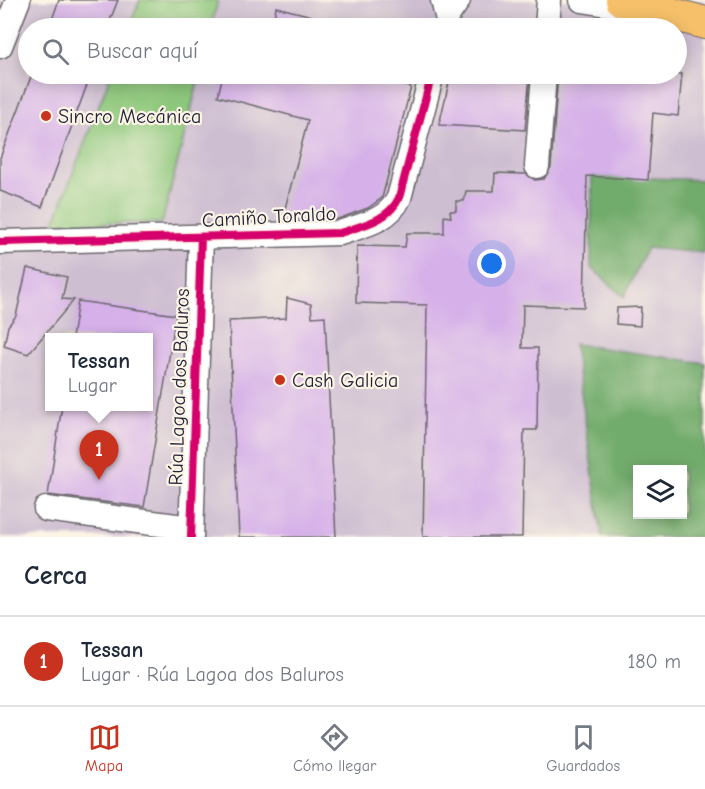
<!DOCTYPE html>
<html lang="es">
<meta charset="utf-8">
<style>
body{margin:0;font-family:"Comic Neue",sans-serif;background:#f2f2f3;color:#1f2937}
.controls{position:absolute;right:18px;bottom:18px;display:grid;overflow:hidden;border-radius:0px;box-shadow:0 3px 15px #0003}
.controls button{width:54px;height:54px;display:grid;place-items:center;padding:0;border:0;border-bottom:2px solid #e0e1e3;background:#fff;color:#1f2937;font:30px sans-serif}
.you{position:absolute;left:492px;top:264px;width:21px;height:21px;margin:-15px;border:4px solid #fff;border-radius:50%;background:#1a73e8;box-shadow:0 0 0 9px #1a73e833}
.badge{display:grid;place-items:center;width:39px;height:39px;border-radius:50%;background:#c8321e;color:#fff;font-size:20px;font-weight:700}
.pin{position:absolute;translate:-50% -50px;filter:drop-shadow(0 2px 3px #0008)}
.pin::after{content:'';position:absolute;top:32px;width:21px;height:18px;background:inherit;clip-path:polygon(0 0,100% 0,50% 100%)}
.popup{position:absolute;left:45px;top:333px;width:108px;height:78px;box-sizing:border-box;display:grid;place-content:center;border-radius:0px;background:#fff;filter:drop-shadow(0 2px 4px #0005);font-size:20px;white-space:nowrap;color:#747a83}
.popup b{font-size:22px;color:#1f2937}
.popup::after{content:'';position:absolute;left:50%;top:100%;margin-left:-12px;border:12px solid transparent;border-top-color:#fff}
.list{margin:0;padding:0;list-style:none}
h2{display:flex;justify-content:space-between;align-items:center;height:78px;margin:0;padding:0 24px;font-size:26px}
h2 small{font-size:20px;font-weight:400;color:#747a83}
.list li{display:grid;grid-template-columns:39px 1fr auto;gap:18px;align-items:center;box-sizing:border-box;height:90px;padding:0 24px;border-top:2px solid #e0e1e3}
.list b{display:block;font-size:22px;white-space:nowrap}
.list p{margin:0;font-size:20px;white-space:nowrap;color:#747a83}
.list em{font-size:20px;font-style:normal;color:#747a83}
.icon{flex:none;width:33px;height:33px;fill:none;stroke:currentColor;stroke-width:2;stroke-linecap:round;stroke-linejoin:round}
.map{position:relative;flex:none;width:705px;height:537px;overflow:hidden}
.search{position:absolute;background:#fff;box-shadow:0 3px 15px #0003;left:18px;right:18px;top:18px;height:66px;display:flex;align-items:center;gap:15px;box-sizing:border-box;padding:0 21px;border-radius:33px;color:#747a83;font-size:22px}
.sheet{height:168px;background:#fff}
nav{display:flex;justify-content:space-around;align-items:center;box-sizing:border-box;height:84px;border-top:2px solid #e0e1e3;background:#fff;font-size:16px;color:#747a83}
nav a{display:grid;justify-items:center;gap:3px}
nav .on{color:#c8321e}
.map>svg:first-child{display:block}
</style>
<div class="map">
<svg width="705" height="537" viewBox="0 0 705 537">
<rect width="100%" height="100%" fill="#fcf5e5"/>
<filter id="ink" filterUnits="userSpaceOnUse"><feTurbulence type="fractalNoise" baseFrequency=".0167" numOctaves="2"/><feDisplacementMap in="SourceGraphic" scale="12" xChannelSelector="R" yChannelSelector="G"/><feConvolveMatrix kernelMatrix="1 2 1 2 8 2 1 2 1" color-interpolation-filters="sRGB"/></filter>
<filter id="wash" filterUnits="userSpaceOnUse"><feTurbulence type="fractalNoise" baseFrequency=".008" numOctaves="4" result="noise"/><feDisplacementMap in="SourceGraphic" scale="24" xChannelSelector="R" yChannelSelector="G"/><feGaussianBlur stdDeviation="1.35" result="paint"/><feColorMatrix in="noise" values="0 0 0 0 0 0 0 0 0 0 0 0 0 0 0 0 0 1.4 0 .05"/><feComposite in="paint" operator="in"/></filter>
<g filter="url(#wash)">
<rect width="100%" height="100%" fill="#f3e7cb"/>
<path fill="#cebed2" fill-rule="evenodd" d="M0,0H705V537H0ZM28,28H676V74H28ZM50,338H148V406H50ZM638,470H682V514H638Z"/>
<path fill="#8dc77c" stroke="#58745c" stroke-width="1.5" d="M140,0H218L211,28H129Z
M111,74H200L162,223H54Z"/>
<path fill="#72ac6c" stroke="#4a6754" stroke-width="1.5" fill-rule="evenodd" d="M592,176L705,180V253L647,248L624,297L591,267Z
M574,344L705,363V537H602ZM638,470H682V514H638Z"/>
<g id="blocks">
<path fill="#d5b0e9" d="M59,0H118L107,28H49Z
M276,7L312,16L308,28H272Z
M32,74H91L42,207L0,191V158Z
M223,74H358L411,87L382,198L368,208L338,219L282,220L308,120L218,96Z
M451,74H530L525,130L439,125Z
M558,74H682L678,116L653,113L648,180L587,176L584,307L523,305L522,348H538L537,430H524L522,537H423L427,305L356,303L357,246L405,247L407,233H444V216L451,217L450,211H456V201H464L466,191H494L495,173L526,174L535,180L544,179L551,167Z
M27,268L67,277L62,299L74,300L28,354L4,346L8,326L16,316Z
M287,298L311,304L312,317L325,316L336,537H239L229,321L286,318Z
M78,301L176,315L144,507L48,495L62,406H148V338H72Z
M641,307L640,326L616,324L617,308Z"/>
</g>
</g>
<g filter="url(#ink)">
<use href="#blocks" fill-opacity="0" stroke="#6b676d" stroke-width="1.5"/>
<g fill="none" stroke-linecap="round" stroke-linejoin="round">
<g stroke="#6b676d" stroke-width="27">
<path id="minor" d="M443,0L447,16L458,0
M582,0L639,9
M547,28L549,0
M0,46L18,0
M537,166L544,74
M0,242L340,233C363,225 388,221 399,198L432,74
M46,509L191,528
M191,537L201,237"/>
</g>
<g stroke="#6b676d" stroke-width="34">
<path id="major" d="M622,0L705,23"/>
</g>
<use href="#minor" stroke="#fff" stroke-width="24"/>
<use href="#major" stroke="#f6c06b" stroke-width="32"/>
<g stroke="#fcf5e5" stroke-width="11">
<path id="cycleway" d="M0,242L340,233C363,225 388,221 399,198L432,74
M191,537L201,237"/>
</g>
<use href="#cycleway" stroke="#d6006c" stroke-width="8"/>
</g>
</g>
<g fill="#c8321e" stroke="#fcf5e5" stroke-width="2">
<circle cx="46" cy="116" r="6"/>
<circle cx="280" cy="380" r="6"/>
</g>
<g text-anchor="middle" dominant-baseline="central" stroke-width="4.5" stroke-linejoin="round" paint-order="stroke">
<g font-size="20" fill="#22223b" stroke="#fcf5e5" text-anchor="start">
<text x="58" y="116">Sincro Mecánica</text>
<text x="292" y="380">Cash Galicia</text>
</g>
<g font-size="20" fill="#22223b" stroke="#fcf5e5">
<text transform="translate(269 217) rotate(-3)">Camiño Toraldo</text>
<text transform="translate(179 387) rotate(-88)">Rúa Lagoa dos Baluros</text>
</g>
</g>
</svg>
<div class="controls">
<button><svg class="icon" aria-label="layers" viewBox="0 0 24 24"><path d="M12 4l9 5-9 5-9-5zM3 14l9 5 9-5"/></svg></button>
</div>
<div class="you"></div>
<div class="pin badge" style="left:99px;top:480px">1</div>
<div class="popup"><b>Tessan</b>Lugar</div>
<div class="search"><svg class="icon" aria-label="search" viewBox="0 0 24 24"><circle cx="10" cy="10" r="6"/><path d="M15 15l6 6"/></svg>Buscar aquí</div>
</div>
<section class="sheet">
<h2>Cerca<small></small></h2>
<ul class="list">
<li><span class="badge">1</span><div><b>Tessan</b><p>Lugar · Rúa Lagoa dos Baluros</p></div><em>180 m</em></li>
</ul>
</section>
<nav>
<a class="on"><svg class="icon" aria-label="map" viewBox="0 0 24 24"><path d="M3 6l6-2 6 2 6-2v14l-6 2-6-2-6 2zM9 4v14M15 6v14"/></svg>Mapa</a>
<a><svg class="icon" aria-label="directions" viewBox="0 0 24 24"><path d="M12 3l9 9-9 9-9-9zM9 14v-3h6M13 9l2 2-2 2"/></svg>Cómo llegar</a>
<a><svg class="icon" aria-label="saved" viewBox="0 0 24 24"><path d="M7 4h10v16l-5-4-5 4z"/></svg>Guardados</a>
</nav>
